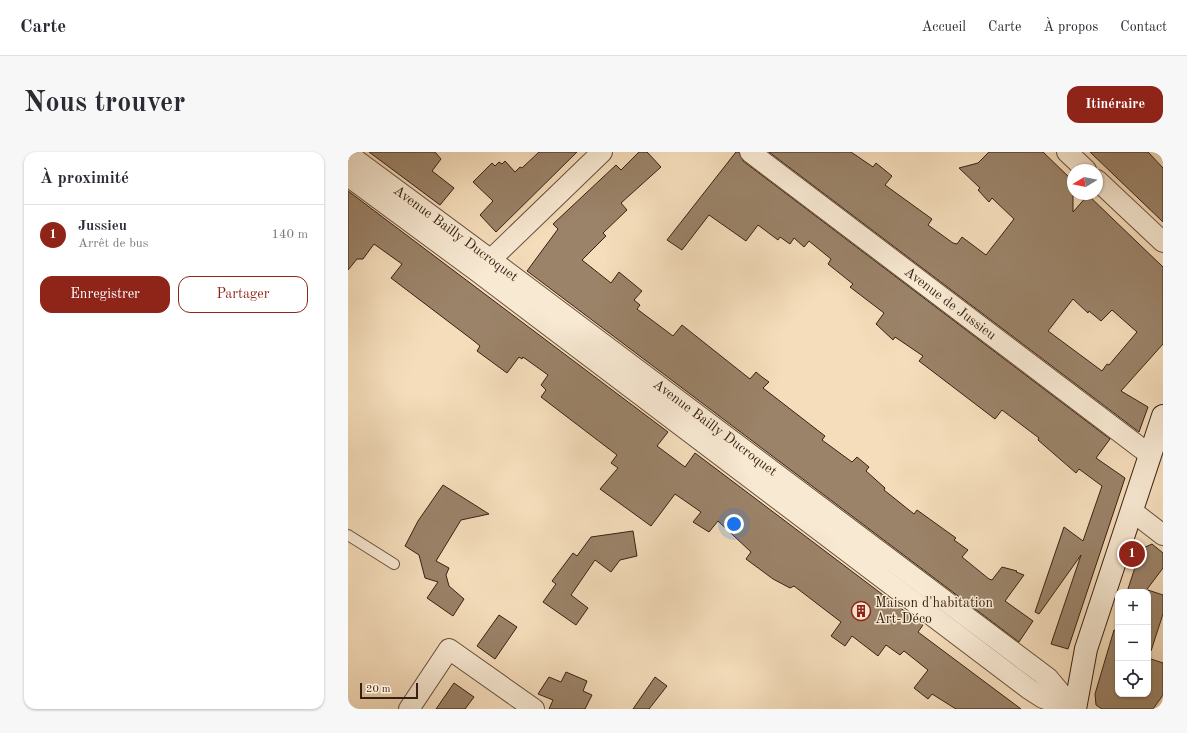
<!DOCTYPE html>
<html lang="fr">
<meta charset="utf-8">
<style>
body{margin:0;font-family:"Old Standard TT",serif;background:#f7f7f7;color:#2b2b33}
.controls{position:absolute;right:12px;bottom:12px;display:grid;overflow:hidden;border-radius:8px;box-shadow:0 1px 3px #0004}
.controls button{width:36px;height:36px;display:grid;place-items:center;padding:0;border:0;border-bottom:1px solid #e1e1e2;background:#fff;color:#2b2b33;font:20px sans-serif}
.compass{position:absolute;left:719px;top:12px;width:36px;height:36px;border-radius:50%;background:#fff;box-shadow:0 1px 3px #0004;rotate:260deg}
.scale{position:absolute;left:12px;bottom:10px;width:58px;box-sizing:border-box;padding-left:4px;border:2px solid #392111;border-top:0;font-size:11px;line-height:14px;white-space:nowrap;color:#392111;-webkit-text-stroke:3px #f8e9d3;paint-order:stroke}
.you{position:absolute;left:386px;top:372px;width:14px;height:14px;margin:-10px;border:3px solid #fff;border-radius:50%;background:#1a73e8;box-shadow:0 0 0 6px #1a73e833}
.badge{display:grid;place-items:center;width:26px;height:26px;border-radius:50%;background:#8f2418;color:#fff;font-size:13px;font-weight:700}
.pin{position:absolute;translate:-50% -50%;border:2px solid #fff;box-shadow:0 1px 4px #0006}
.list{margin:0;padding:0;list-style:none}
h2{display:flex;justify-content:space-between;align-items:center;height:52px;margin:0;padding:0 16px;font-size:17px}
h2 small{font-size:13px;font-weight:400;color:#7c7c81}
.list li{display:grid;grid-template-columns:26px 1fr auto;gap:12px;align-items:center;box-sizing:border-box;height:60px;padding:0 16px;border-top:1px solid #e1e1e2}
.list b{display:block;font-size:15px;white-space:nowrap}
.list p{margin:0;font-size:13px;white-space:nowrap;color:#7c7c81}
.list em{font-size:13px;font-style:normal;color:#7c7c81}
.actions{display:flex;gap:8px;padding:12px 16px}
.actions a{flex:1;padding:9px 0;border:1px solid #8f2418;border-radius:12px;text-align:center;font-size:14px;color:#8f2418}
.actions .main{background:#8f2418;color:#fff}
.icon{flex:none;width:22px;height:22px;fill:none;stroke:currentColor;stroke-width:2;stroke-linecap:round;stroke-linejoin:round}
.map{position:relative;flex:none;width:815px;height:557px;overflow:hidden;border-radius:12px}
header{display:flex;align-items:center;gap:24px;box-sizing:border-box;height:56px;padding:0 20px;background:#fff;border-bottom:1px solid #e1e1e2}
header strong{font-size:19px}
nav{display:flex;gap:22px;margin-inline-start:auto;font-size:14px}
.intro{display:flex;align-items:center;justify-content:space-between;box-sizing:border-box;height:96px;padding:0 24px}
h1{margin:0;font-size:28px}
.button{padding:10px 18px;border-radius:12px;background:#8f2418;color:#fff;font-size:14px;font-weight:700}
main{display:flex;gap:24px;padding:0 24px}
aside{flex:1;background:#fff;border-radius:12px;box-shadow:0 1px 3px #0004}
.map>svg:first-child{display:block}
</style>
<header>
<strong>Carte</strong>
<nav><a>Accueil</a><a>Carte</a><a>À propos</a><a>Contact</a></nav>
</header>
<div class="intro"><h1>Nous trouver</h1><a class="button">Itinéraire</a></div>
<main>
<aside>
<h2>À proximité<small></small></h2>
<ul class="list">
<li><span class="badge">1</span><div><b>Jussieu</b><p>Arrêt de bus</p></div><em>140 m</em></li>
</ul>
<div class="actions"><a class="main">Enregistrer</a><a>Partager</a></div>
</aside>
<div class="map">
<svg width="815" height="557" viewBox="0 0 815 557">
<rect width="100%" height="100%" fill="#f5ddbb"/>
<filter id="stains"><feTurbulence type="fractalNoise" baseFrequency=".005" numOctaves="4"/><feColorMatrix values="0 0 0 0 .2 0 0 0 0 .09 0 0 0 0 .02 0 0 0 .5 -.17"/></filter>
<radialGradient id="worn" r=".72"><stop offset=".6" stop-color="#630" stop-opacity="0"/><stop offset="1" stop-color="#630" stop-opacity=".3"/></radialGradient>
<path fill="#9b8369" stroke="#392111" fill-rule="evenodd" d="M21,0H87L93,7L84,19L106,36L92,53Z
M191,0H229L148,80L132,63L145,49L125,30L144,11L147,14L151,10L154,12L157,9L167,20L172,15L174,16Z
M291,0H299L313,15L273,51L279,58L255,81L258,84L234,108L263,131L271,120L294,139L286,148L292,153L289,157L325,184L334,173L402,227L408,220L414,225L421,230L415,236L477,284L474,288L504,310L509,305L521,315L518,319L537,336L536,338L566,362L569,358L608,386L606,388L620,398L614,405L641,427L644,428L654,415L669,419L668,420L676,423L657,449L685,469L671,490L179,119L210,77L205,72L268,13L273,18Z
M388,0H391L395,9L762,287L748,306L777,326L720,497L703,492L733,403L691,462L687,460L716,375L735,389L754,334L731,317L728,321L690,288L691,286L654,258L647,267L571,209L575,204L547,185L545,188L528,172L536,161L502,135L505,132L480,112L483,107L461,89L456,95L446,86L442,92L432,85L430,88L410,73L398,89L361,63L334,98L319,88Z
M421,0H503L525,15L528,11L544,24L537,33L584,67L580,73L605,91L609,92L614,85L638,103L666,67L644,46L641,50L630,38L632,36L611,16L630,11L641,0H695L725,29V60L740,43L815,115V192L773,239L800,255L791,280ZM725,147L740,161L741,159L753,169L764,158L789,180L761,213L759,212L754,219L700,179Z
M742,0H800L815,16V70Z
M0,39L320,280L309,294L337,315L347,301L575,473L570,480L673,557H608L584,542L580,547L566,536L580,518L556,499L552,503L538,493L530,504L504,484L497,494L483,484L493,470L446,434L442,436L425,427L398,407L403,400L370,369L361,380L345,370L353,360L327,342L303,374L252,337L270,316L263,311L269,303L193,245L198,238L193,233L200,223L175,205L174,207L171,205L159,221L129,199L132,194L126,189L43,126L54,112L26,92L15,107H9L0,118Z
M95,333L141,362L113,368L88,409L101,416L98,423L101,434L116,447L105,464L79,446L90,430L77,426L71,403L57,394L70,369Z
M285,379L289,404L272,408L263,420L247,408L223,443L240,456L228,473L195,450L208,432L204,429L225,401L229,404L243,385Z
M804,392L815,401V416L797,440H779L793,397Z
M800,438L815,443V462L803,499L800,498Z
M151,463L169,475L147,507L129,494Z
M766,478L770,479V542H800V506L815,511V543L805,557H754L748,553L747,542Z
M218,520L239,529L235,539L244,543L237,557H201L205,548L190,542L201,525L213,530Z
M307,525L319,534L301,557H285Z
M106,531L126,545L117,557H88Z"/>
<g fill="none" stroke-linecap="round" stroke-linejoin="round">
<g stroke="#68503c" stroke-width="12">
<path id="lane" d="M0,383L46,412"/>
</g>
<g stroke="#68503c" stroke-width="22">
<g id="street">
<path id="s1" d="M402,0L802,303"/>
<path d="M719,0L738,18"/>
<path id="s2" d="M0,2L158,119L700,526L726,557"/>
<path d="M0,24L130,120L681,537L695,546L725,557"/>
<path d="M749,28L815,90"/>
<path d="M134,116L254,0"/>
<path d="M784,359L815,383"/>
<path d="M61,557L101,497L186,557"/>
</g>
</g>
<g stroke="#392111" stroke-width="24">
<path id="secondary" d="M727,557L738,497L815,264"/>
</g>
<use href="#lane" stroke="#f8e9d3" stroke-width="10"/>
<use href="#street" stroke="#f8e9d3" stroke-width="20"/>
<use href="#secondary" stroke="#f8e9d3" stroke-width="22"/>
</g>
<defs>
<g id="building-ring" transform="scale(1)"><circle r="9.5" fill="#f8e9d3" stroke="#8f2418" stroke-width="1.5"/><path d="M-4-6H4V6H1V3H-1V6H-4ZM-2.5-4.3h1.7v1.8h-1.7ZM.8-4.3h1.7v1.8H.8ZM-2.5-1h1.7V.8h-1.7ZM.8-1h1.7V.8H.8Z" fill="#8f2418"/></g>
</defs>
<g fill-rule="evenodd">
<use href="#building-ring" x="513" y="459"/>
</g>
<g text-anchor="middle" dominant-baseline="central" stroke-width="3" stroke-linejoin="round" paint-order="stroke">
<g font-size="14" fill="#392111" stroke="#f8e9d3">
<text stroke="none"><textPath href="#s2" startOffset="134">Avenue Bailly Ducroquet</textPath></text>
<text stroke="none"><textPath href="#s1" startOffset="251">Avenue de Jussieu</textPath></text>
<text stroke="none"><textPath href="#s2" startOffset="458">Avenue Bailly Ducroquet</textPath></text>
</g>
<g font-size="14" fill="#392111" stroke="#f8e9d3" text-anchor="start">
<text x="527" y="451">Maison d'habitation<tspan x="527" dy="16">Art-Déco</tspan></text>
</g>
</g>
<rect width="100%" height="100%" filter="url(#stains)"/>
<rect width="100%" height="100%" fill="url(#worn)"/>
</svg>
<div class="controls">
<button>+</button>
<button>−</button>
<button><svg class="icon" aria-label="locate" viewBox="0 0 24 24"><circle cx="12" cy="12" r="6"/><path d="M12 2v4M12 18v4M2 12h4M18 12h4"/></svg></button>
</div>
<svg class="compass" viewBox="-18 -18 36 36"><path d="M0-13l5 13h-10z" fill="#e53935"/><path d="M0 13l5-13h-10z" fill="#7c7c81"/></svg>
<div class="scale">20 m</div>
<div class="you"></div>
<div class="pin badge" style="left:784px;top:402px">1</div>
</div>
</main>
